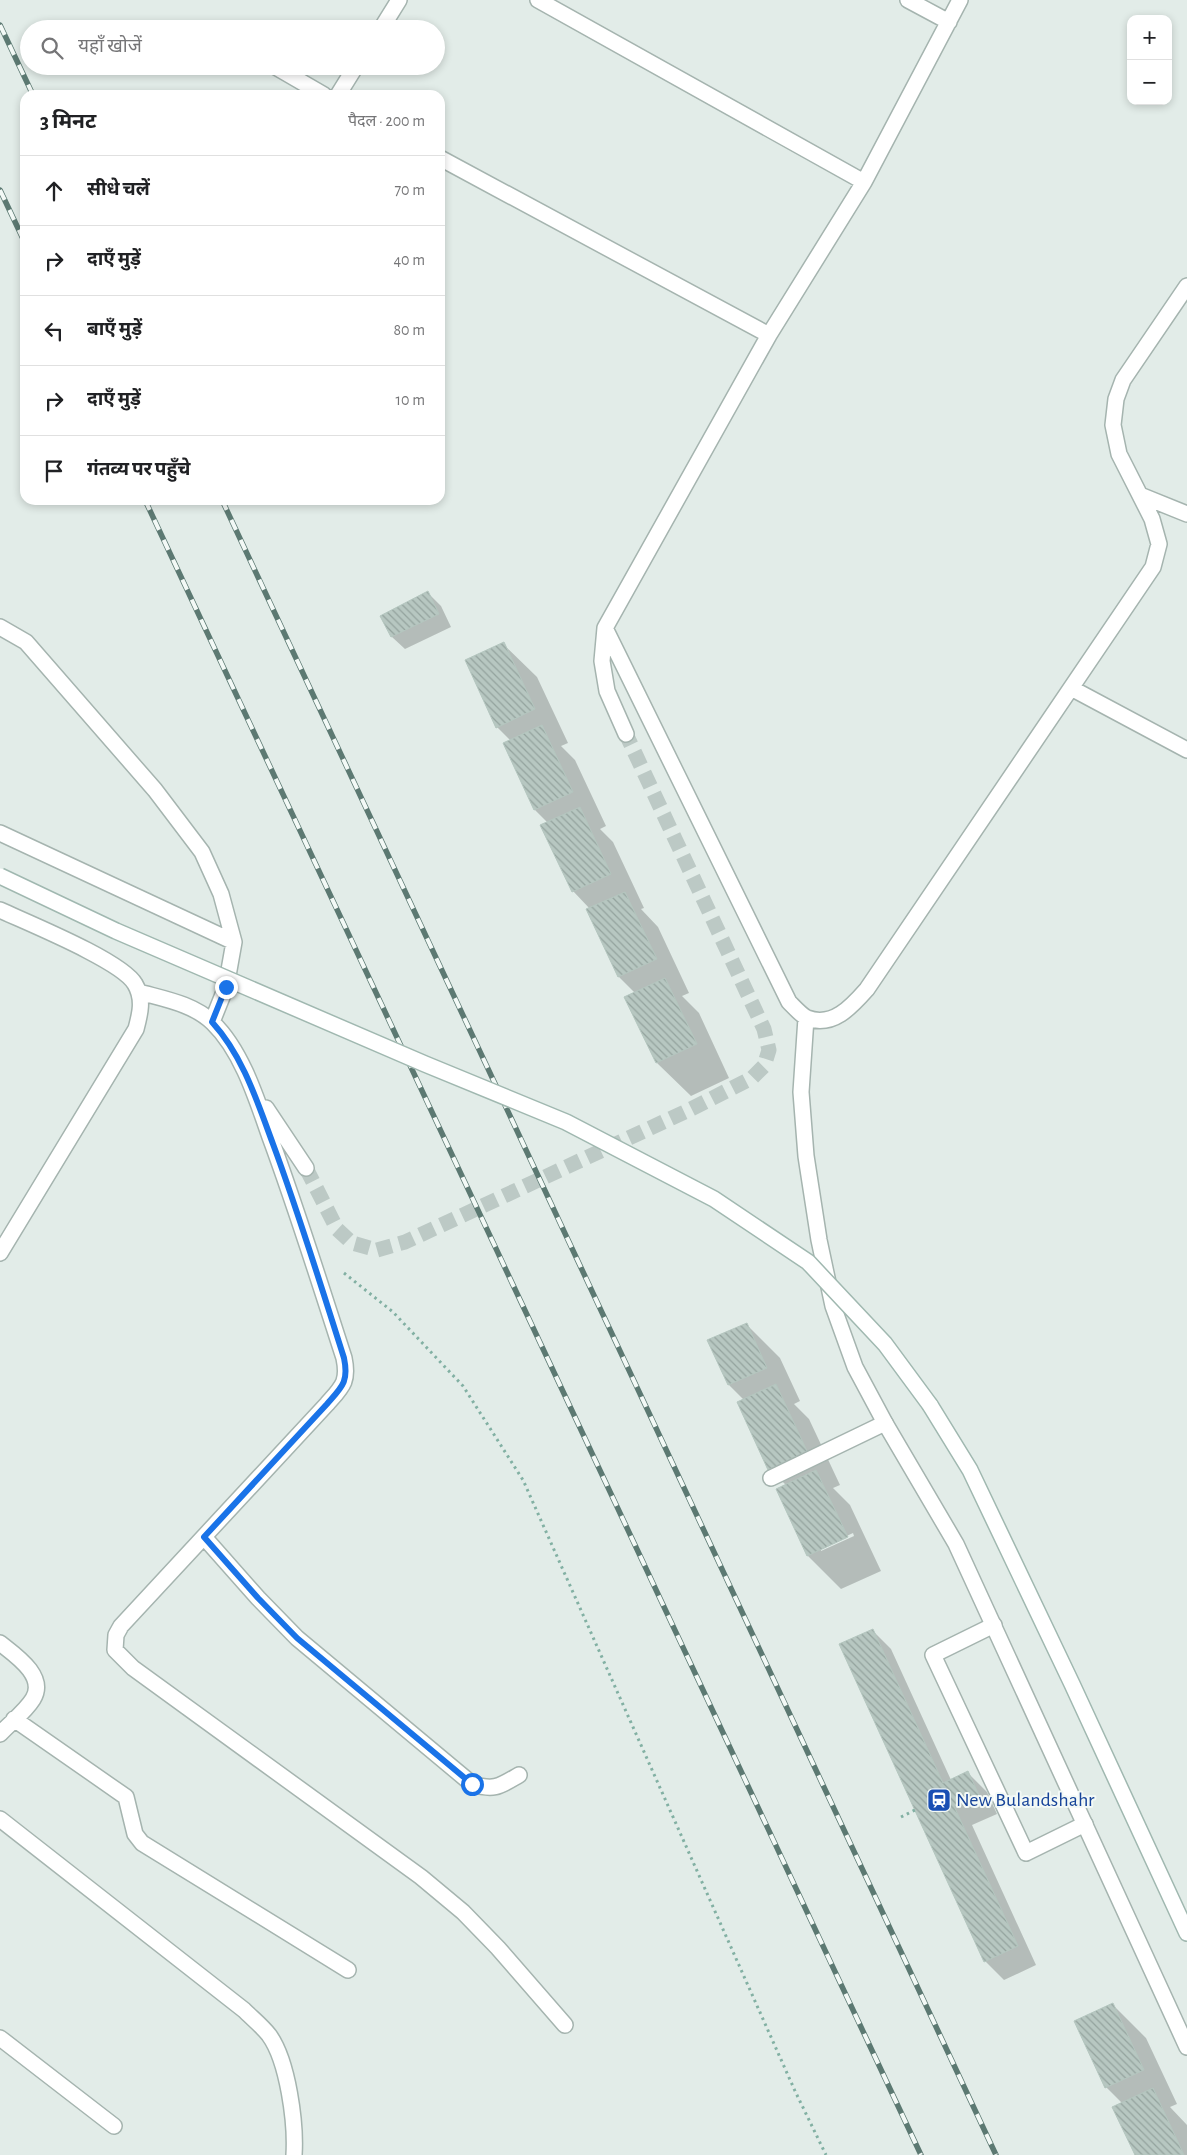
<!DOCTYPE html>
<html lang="hi">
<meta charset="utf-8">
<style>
body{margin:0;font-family:"Alegreya Sans","Noto Sans Devanagari",sans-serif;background:#f6f6f6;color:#202124}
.controls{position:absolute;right:15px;top:15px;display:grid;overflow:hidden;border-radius:10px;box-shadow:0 2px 8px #0003}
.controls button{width:45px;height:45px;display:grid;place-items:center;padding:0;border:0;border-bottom:1px solid #e0e0e0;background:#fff;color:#202124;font:25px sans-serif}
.stop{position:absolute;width:15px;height:15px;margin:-11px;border:4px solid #1a73e8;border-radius:50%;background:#fff}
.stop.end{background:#1a73e8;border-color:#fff;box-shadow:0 1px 5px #0008}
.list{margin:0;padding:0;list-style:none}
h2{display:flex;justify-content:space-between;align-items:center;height:65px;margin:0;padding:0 20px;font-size:21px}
h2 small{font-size:16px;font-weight:400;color:#757577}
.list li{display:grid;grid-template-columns:32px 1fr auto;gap:15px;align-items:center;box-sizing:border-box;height:70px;padding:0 20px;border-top:1px solid #e0e0e0}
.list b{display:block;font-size:19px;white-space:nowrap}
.list em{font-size:16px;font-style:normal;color:#757577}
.icon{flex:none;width:28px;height:28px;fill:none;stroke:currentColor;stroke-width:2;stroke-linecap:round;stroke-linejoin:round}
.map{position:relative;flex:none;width:1187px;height:2155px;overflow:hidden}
.search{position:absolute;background:#fff;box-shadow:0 2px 8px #0003;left:20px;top:20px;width:425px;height:55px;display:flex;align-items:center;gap:12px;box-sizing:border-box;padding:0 18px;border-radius:28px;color:#757577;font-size:19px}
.panel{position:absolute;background:#fff;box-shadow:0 2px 8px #0003;left:20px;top:90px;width:425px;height:415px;border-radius:15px}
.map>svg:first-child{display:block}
</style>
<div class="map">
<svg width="1187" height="2155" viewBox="0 0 1187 2155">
<defs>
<pattern id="building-back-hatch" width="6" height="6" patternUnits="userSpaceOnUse" patternTransform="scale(1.25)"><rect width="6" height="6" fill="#b7c7c1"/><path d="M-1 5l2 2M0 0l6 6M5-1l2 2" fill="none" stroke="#94a39e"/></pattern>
</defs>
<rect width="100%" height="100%" fill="#e2ece8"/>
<path fill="#0003" fill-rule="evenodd" d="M428,593L441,606L451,627L405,649L392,637L382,616Z
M503,644L537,677L568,743L561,746L575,760L606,826L600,829L613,842L644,908L641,909L658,927L689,993L682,996L699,1013L729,1078L691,1096L657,1063L626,997L635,993L619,977L590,909L573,891L548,823L535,810L504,744L511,741L497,727Z
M746,1324L780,1358L800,1401L794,1404L809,1419L840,1485L833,1488L850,1505L881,1571L841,1589L808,1556L786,1485L769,1469L744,1400L729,1385L709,1341ZM853,1533L854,1536L821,1551V1548Z
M872,1630L891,1649L951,1780L968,1773L987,1792L997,1814L972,1825L1036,1965L1004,1980L985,1961Z
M1112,2004L1146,2038L1177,2104L1170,2107L1187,2125V2155H1136L1123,2104L1106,2087Z"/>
<path fill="url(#building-back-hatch)" stroke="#b4c6bf" d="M428,591L439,614L391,637L380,616Z
M504,642L535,709L496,728L465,660Z
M542,725L573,792L534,810L503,743Z
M580,807L611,874L572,892L540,825Z
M625,892L657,959L618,977L586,909Z
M665,978L697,1044L656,1063L624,997Z
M747,1323L767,1368L728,1385L707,1340Z
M776,1384L807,1451L768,1470L737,1402Z
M816,1470L848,1537L807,1556L776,1489Z
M873,1629L943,1783L968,1771L979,1795L954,1806L1018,1946L984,1962L839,1644Z
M1113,2003L1144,2070L1105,2088L1074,2021Z
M1153,2088L1184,2155H1135L1112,2107Z"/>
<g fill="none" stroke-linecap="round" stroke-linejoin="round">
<path stroke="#bcc9c5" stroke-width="15" stroke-dasharray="15 8" stroke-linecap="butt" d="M306,1168L337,1229L352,1243L377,1250L405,1242L689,1110L752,1078L764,1066L769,1050L764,1029L626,734"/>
<g stroke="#a5b4af" stroke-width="18">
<path id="lane" d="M771,1478L885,1423
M994,1625L933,1655L1026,1853L1085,1824"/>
</g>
<g stroke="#a5b4af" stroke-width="18">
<path id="street" d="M538,0L864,182
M908,0L949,22
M381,29L399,0
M274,66L324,95
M338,95L356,66
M440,158L769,335
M1140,495L1187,514
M0,627L26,642L155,790L202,852L221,894L234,942L226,987L212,1022
M605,628L789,1002C794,1007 801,1015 807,1018C833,1028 852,1006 867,989L1153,567L1159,544L1152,519L1119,454L1113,425L1116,399L1123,380L1187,286
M1071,688L1187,750
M626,734L607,691L602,661L605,628L769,335L864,182L960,0
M0,833L234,942
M0,910C28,923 122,961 135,984C144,999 140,1014 136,1029L0,1253
M139,992C164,999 194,1004 213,1023C242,1051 257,1100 270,1137C297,1210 320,1284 344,1358C349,1382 342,1387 327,1404L121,1626L116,1635L115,1650L133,1668L421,1877L463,1912L498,1948L565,2025
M806,1018L801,1092L806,1156L819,1240L833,1306L855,1367L885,1423L956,1544L1187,2047
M266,1108L306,1168
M204,1537L258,1598L297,1638L472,1784C495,1791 500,1786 519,1775
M0,1643C15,1655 47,1676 33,1699C25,1712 10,1723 0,1734
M14,1719L126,1797L135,1834L142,1843L348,1970
M0,1819L244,2010C252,2018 262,2026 269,2035C288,2061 296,2123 294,2155
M0,2038L114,2126"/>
</g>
<g stroke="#a0b8b0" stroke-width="18">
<path id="secondary" d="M930,1405L970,1470L1072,1684L1187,1933"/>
</g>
<path stroke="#82b0a3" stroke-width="3" stroke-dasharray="2.5 4" stroke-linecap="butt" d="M344,1273L393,1312L463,1386L523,1480L795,2091L826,2155
M901,1817L915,1810"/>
<use href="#lane" stroke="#fff" stroke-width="15"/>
<use href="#street" stroke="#fff" stroke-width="15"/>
<use href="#secondary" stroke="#fff" stroke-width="15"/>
<g stroke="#5c7972" stroke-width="5.5">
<path id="rail" d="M0,25L33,95
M0,190L25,243
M145,500L921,2155
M222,500L996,2155"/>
</g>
<use href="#rail" stroke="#f3f9f6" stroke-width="4" stroke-dasharray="11" stroke-linecap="butt"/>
<g stroke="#a0b8b0" stroke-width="18" stroke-linecap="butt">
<path id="secondary-bridge" d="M0,876L116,931L425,1064L566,1122L714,1199L808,1262L885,1344L930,1405"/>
</g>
<use href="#secondary-bridge" stroke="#fff" stroke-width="15"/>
</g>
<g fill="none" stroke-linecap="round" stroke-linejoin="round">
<path stroke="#1a73e8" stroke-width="6" d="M226,987L212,1022C243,1056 257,1101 273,1144C299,1214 321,1286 344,1358C349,1382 342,1387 327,1404L204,1537L258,1598L297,1638L472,1784"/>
</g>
<defs>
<g id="station-square" transform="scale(1.25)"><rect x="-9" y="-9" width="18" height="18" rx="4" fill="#1a4fb4" stroke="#f3f9f6"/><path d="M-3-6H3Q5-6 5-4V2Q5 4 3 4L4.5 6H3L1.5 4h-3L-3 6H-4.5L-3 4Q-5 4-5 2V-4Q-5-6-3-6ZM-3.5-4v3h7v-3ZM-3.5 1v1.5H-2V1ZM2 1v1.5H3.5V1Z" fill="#fff"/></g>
</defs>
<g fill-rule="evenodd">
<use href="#station-square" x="939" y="1800"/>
</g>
<g text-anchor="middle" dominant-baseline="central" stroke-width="4" stroke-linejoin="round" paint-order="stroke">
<g font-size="20" fill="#164399" stroke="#f3f9f6" text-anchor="start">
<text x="956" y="1800">New Bulandshahr</text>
</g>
</g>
</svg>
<div class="controls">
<button>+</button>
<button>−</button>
</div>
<div class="stop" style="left:472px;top:1784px"></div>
<div class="stop end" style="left:226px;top:987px"></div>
<div class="search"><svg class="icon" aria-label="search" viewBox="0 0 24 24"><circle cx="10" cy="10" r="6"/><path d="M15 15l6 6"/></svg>यहाँ खोजें</div>
<section class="panel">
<h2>3 मिनट<small>पैदल · 200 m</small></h2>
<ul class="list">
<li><svg class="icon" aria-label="ahead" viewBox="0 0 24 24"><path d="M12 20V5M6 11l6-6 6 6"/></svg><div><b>सीधे चलें</b></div><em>70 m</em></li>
<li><svg class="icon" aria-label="right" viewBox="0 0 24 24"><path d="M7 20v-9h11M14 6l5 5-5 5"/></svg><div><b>दाएँ मुड़ें</b></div><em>40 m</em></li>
<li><svg class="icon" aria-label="left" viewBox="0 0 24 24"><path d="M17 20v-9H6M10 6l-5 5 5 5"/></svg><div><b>बाएँ मुड़ें</b></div><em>80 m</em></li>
<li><svg class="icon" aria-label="right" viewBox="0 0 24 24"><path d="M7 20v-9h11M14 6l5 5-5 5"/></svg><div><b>दाएँ मुड़ें</b></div><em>10 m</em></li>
<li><svg class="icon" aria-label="arrive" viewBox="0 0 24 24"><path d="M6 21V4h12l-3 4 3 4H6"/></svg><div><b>गंतव्य पर पहुँचे</b></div></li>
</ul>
</section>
</div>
